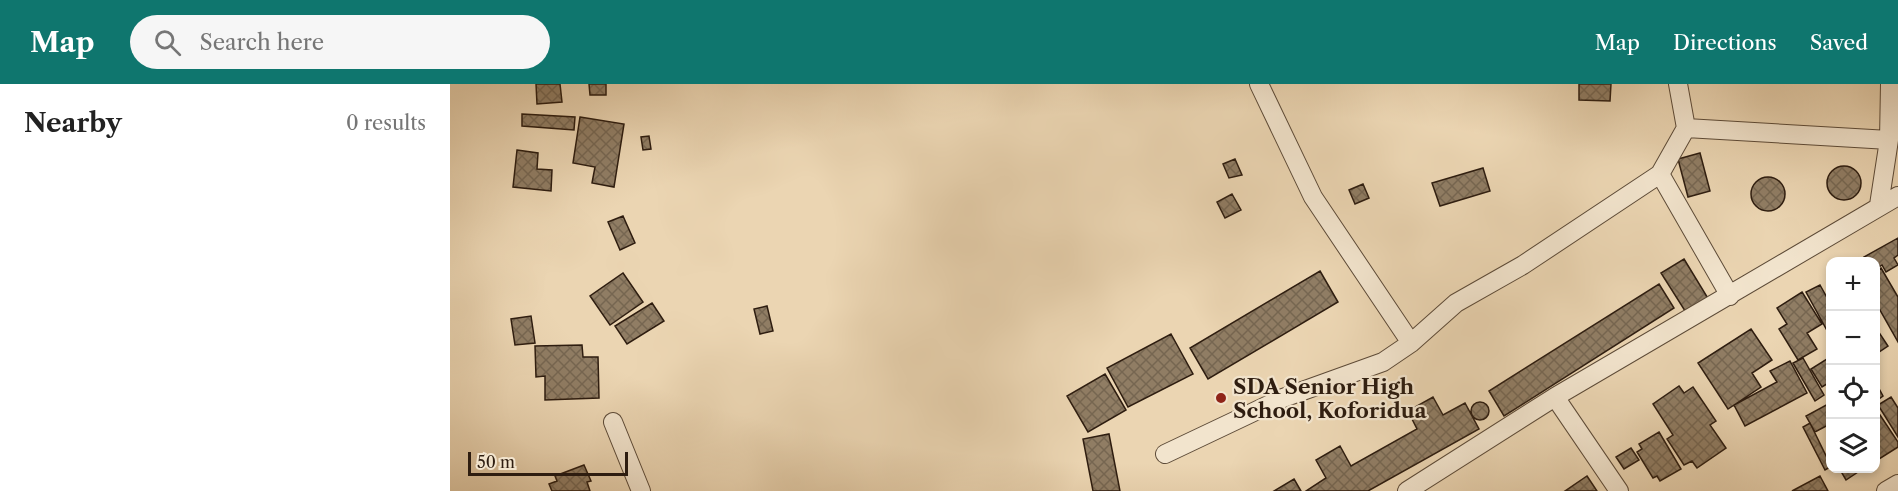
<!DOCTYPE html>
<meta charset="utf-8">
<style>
body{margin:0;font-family:"Libre Caslon Text",serif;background:#f6f6f6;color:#222}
.controls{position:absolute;right:18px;bottom:18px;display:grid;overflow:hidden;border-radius:12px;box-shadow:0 3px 9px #0003}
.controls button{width:54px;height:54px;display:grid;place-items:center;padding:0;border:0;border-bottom:2px solid #e0e0e0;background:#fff;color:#222;font:30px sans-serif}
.scale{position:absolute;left:18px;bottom:15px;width:160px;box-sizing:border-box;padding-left:6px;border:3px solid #2e1d10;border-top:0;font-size:16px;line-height:21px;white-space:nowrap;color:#2e1d10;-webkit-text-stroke:4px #f2e4cd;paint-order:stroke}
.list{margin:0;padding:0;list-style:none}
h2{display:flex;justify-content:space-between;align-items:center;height:78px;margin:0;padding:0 24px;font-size:26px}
h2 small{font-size:20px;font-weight:400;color:#767676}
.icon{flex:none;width:33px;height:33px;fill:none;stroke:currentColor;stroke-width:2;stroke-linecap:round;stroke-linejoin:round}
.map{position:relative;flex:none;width:1448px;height:407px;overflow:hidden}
header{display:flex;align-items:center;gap:36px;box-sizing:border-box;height:84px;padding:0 30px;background:#0f766e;color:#fff}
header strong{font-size:28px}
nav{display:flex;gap:33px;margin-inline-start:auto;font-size:21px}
.search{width:420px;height:54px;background:#f6f6f6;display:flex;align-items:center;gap:15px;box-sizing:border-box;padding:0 21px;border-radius:33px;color:#767676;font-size:22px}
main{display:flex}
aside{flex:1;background:#fff}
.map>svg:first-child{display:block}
</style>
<header>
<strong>Map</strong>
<div class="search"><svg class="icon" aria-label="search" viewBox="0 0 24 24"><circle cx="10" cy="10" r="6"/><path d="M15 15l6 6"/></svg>Search here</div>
<nav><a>Map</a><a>Directions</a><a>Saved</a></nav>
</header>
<main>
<aside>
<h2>Nearby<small>0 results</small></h2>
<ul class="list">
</ul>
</aside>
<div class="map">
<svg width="1448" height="407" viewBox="0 0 1448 407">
<defs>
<pattern id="building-cross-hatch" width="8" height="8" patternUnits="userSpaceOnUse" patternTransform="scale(1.5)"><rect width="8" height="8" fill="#907d64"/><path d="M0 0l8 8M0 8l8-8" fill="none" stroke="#766651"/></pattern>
</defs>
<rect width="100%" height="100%" fill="#ebd5b2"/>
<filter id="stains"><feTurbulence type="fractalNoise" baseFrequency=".00333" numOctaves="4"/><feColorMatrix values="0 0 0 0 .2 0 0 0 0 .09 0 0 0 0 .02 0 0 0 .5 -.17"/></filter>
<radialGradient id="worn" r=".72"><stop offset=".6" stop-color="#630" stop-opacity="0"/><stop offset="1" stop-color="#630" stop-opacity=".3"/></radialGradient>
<path fill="url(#building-cross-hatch)" stroke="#2e1d10" stroke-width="1.5" d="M86,0H110L112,18L87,20Z
M139,0H156V11H140Z
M1129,0H1161L1160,17L1129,16Z
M72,30L125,33L124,46L72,42Z
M130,33L174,40L164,103L142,99L145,83L123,79Z
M199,52L201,65L193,66L191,53Z
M67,66L88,69L87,85L102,86L101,107L63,103Z
M1250,69L1260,107L1238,113L1228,75Z
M785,75L792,91L779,94L773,80Z
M1377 99a17 17 0 1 1 34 0a17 17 0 1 1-34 0Z
M1033,84L1040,107L990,122L982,99Z
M1301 110a17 17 0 1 1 34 0a17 17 0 1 1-34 0Z
M913,100L919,114L905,120L899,106Z
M782,110L791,126L775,134L767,118Z
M173,132L185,159L170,166L158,138Z
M1448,154V171L1444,174L1448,181L1436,188L1432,181L1429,183L1426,177H1417L1414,173Z
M1234,175L1259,216L1237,230L1211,189Z
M1431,184L1448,213V258L1426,219V187Z
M870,187L888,218L758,295L740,264Z
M173,189L193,218L160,241L140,212Z
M1209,200L1224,224L1054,332L1039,307Z
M1370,201L1380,219V252L1356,208Z
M1352,208L1372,240L1357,249L1367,265L1348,276L1329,245L1337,240L1327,224Z
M202,219L214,237L177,260L165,242Z
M317,222L323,247L310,250L304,225Z
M81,232L85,259L65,261L61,235Z
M1426,244L1438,262L1426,270Z
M1301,245L1322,276L1302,289L1311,303L1278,325L1248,279Z
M721,250L743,290L678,323L657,284Z
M132,261L133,273H148L149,314L95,316V292L86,293L85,262Z
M1380,273V298L1372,303L1361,285Z
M1353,274L1374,311L1365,317L1343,279Z
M1340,277L1357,309L1295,342L1284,321L1327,298L1320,287Z
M655,290L676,326L638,348L617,312Z
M1426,299L1433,312L1426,317Z
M1229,302L1234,309L1243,303L1266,337L1260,341L1276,364L1247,384L1242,377L1234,381L1217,355L1223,351L1203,320Z
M983,313L993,331L1015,319L1029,345L918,407H856L876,394L866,376L890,362L901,382L967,345L958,327Z
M1441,313L1448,324V353L1428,321Z
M1021 327a9 9 0 1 1 18 0a9 9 0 1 1-18 0Z
M1380,319V340L1365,348L1356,332Z
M1430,331L1448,358V363L1426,377V334Z
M1360,339L1380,380V383L1375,386L1353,343Z
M1209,348L1231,385L1210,397L1207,392L1203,394L1187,368L1192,365L1189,360Z
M659,350L670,407H643L633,355Z
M1181,364L1189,376L1174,385L1166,373Z
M134,381L141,397L137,398L140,407H102L99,400L107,397L105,392Z
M1389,384H1414L1396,396Z
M1137,392L1147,407H1115Z
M1370,392L1378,407H1342Z
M844,395L851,407H824Z"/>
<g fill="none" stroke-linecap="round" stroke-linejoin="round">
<g stroke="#5d4b38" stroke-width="20">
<path id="minor" d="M809,0L863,113L961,259
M1228,0L1236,44L1210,90L1280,212
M1236,44L1439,56
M1429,121L1439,56L1440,0
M1105,313L1169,407
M163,338L191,407
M715,370L833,314L933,278L961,259L1006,219L1073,181L1210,90
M957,407L1105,313L1448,112
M1436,407L1448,400"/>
</g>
<use href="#minor" stroke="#f2e4cd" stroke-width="18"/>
</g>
<circle fill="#8f2418" stroke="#f2e4cd" stroke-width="2" cx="771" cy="314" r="6"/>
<g text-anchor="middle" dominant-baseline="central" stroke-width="4.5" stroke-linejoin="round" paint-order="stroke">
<g font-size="21" font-weight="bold" fill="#2e1d10" stroke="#f2e4cd" text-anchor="start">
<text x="783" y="302">SDA Senior High<tspan x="783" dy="24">School, Koforidua</tspan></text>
</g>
</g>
<rect width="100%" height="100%" filter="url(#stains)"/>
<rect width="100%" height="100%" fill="url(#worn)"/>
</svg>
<div class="controls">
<button>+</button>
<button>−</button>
<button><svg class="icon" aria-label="locate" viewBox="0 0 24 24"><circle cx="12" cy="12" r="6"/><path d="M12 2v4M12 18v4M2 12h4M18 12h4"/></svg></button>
<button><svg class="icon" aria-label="layers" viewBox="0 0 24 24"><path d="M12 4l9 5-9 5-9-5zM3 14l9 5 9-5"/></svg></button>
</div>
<div class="scale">50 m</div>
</div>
</main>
